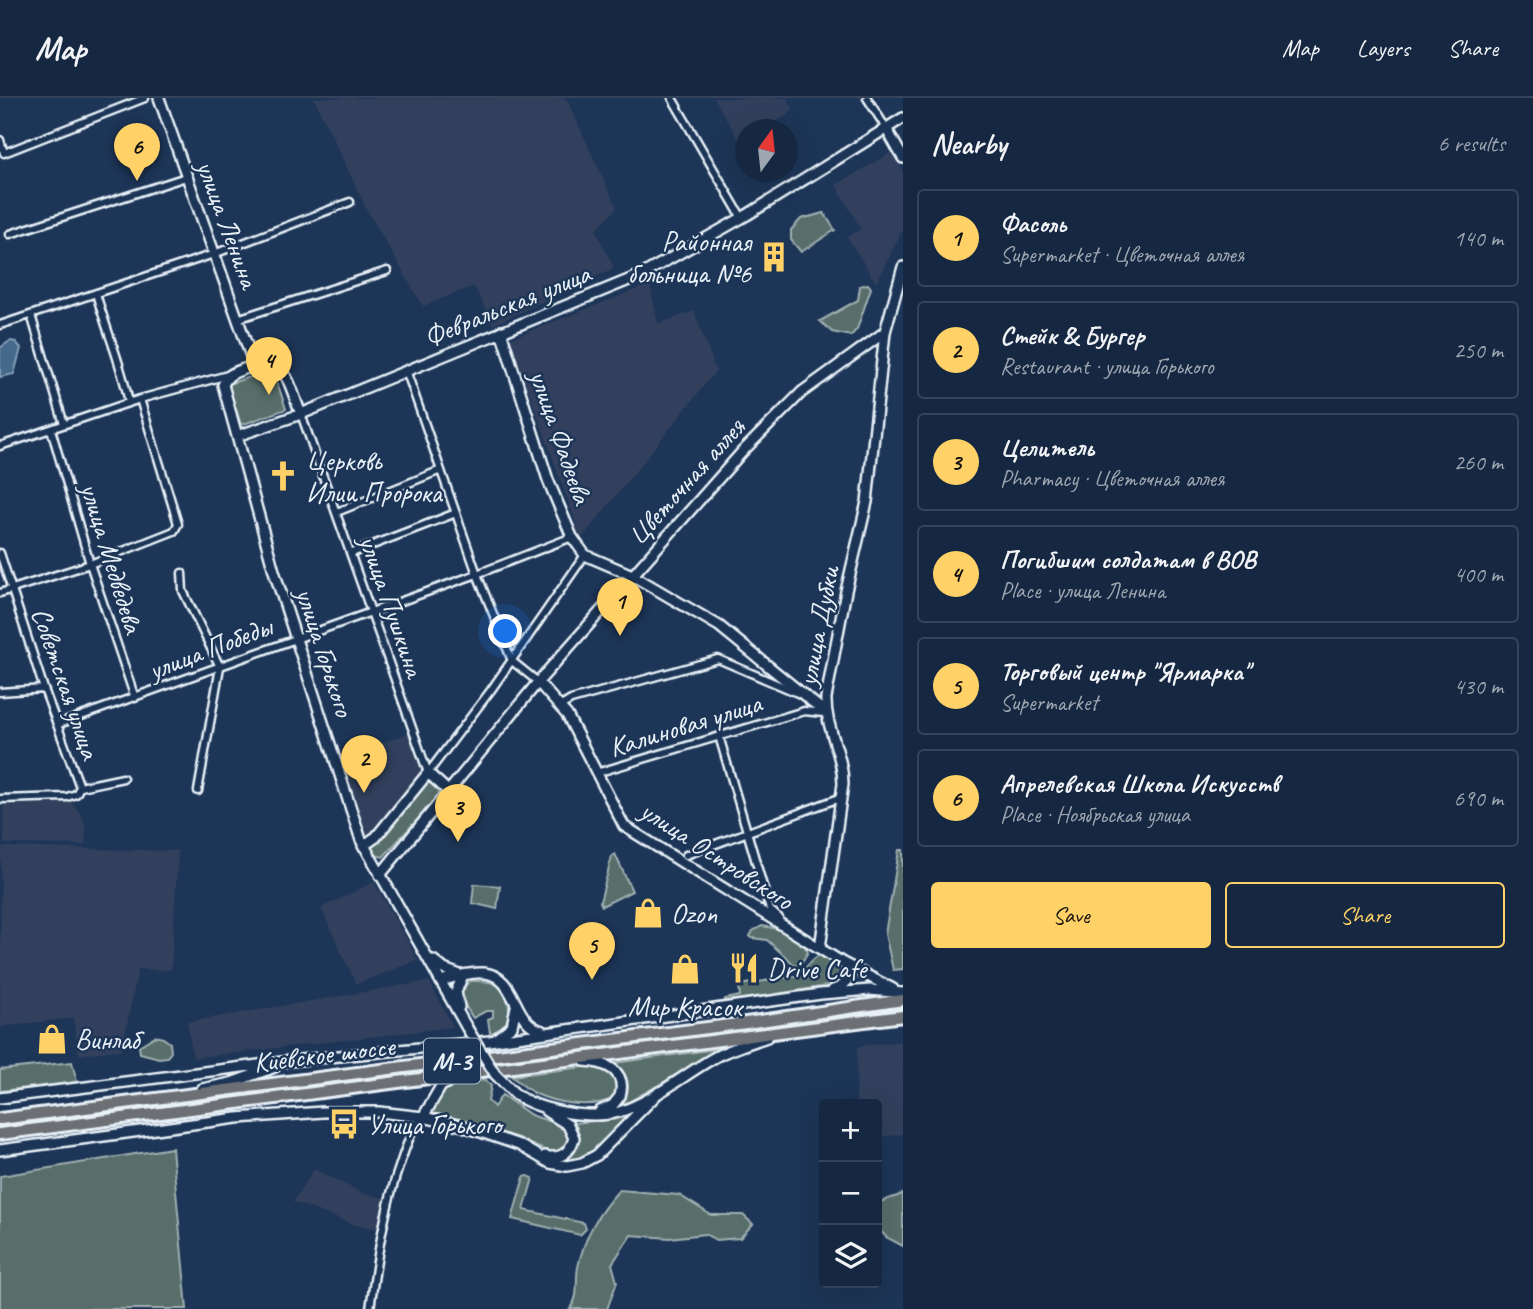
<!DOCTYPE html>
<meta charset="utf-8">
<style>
body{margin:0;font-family:Caveat,sans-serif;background:#23344c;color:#f1f3f6}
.controls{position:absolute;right:21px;bottom:21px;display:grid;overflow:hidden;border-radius:7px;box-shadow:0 7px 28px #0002}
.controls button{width:63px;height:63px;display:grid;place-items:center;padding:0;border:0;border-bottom:2px solid #35445a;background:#162841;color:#f1f3f6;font:35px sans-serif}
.compass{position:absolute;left:735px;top:21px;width:63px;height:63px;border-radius:50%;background:#162841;box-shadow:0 7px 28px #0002;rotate:15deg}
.you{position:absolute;left:506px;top:534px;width:24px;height:24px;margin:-18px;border:5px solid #fff;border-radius:50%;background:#1a73e8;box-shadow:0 0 0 10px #1a73e833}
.badge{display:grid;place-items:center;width:46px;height:46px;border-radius:50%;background:#ffd166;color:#111;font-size:23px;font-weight:700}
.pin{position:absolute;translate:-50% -58px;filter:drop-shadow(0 2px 4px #0008)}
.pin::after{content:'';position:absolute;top:37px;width:24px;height:21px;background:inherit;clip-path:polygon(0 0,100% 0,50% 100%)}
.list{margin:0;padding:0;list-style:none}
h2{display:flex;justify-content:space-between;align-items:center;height:91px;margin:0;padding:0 28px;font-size:30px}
h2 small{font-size:23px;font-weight:400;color:#9ea6b1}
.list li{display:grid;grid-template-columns:46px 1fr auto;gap:21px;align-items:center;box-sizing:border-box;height:98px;margin:0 14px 14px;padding:0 14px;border:2px solid #35445a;border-radius:7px}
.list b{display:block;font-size:26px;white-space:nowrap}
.list p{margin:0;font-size:23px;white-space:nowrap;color:#9ea6b1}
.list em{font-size:23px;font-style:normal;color:#9ea6b1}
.actions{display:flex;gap:14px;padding:21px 28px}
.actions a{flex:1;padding:16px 0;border:2px solid #ffd166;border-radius:7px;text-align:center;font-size:24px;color:#ffd166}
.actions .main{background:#ffd166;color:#111}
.icon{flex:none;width:38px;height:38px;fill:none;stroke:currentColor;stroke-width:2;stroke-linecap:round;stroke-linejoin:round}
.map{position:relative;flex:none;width:903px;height:1211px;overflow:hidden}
header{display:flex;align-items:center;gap:42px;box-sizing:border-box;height:98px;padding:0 35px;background:#162841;border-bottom:2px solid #35445a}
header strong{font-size:33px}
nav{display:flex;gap:38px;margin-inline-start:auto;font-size:24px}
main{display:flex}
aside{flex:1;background:#162841}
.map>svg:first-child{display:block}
</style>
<header>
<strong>Map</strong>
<nav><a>Map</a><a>Layers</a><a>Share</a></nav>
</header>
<main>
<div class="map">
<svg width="903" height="1211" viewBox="0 0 903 1211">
<rect width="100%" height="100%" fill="#1d3557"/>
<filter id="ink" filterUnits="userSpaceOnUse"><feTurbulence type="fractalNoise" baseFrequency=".0143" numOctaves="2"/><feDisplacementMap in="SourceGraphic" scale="14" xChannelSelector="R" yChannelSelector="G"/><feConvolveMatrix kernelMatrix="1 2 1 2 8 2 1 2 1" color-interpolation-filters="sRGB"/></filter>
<g filter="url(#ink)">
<path fill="#31415d" d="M314,0H566L617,110L596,132L614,170L493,227L474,188L423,208L366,110Z
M714,0H787L794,13L762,31L746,32L745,41L740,44Z
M892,54L903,73V131L876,185L847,139L861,131L836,87Z
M650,186L658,226L694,213L716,273L581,441L575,435L576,425L510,241Z
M409,635L422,671L381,727L368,739L363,737L341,660Z
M69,701L82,718L86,730L85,747L4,746L3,702Z
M1,749L178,753L171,872L138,871L122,951L79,957L73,920L0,929Z
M374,784L418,862L356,886L321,810Z
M429,883L453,929L193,960L187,924Z
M903,943V1036L877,1039V1006H856L857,952L860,948Z
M314,1071L364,1096L385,1100L378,1131L352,1126L293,1104Z"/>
<path fill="#596e6a" stroke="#a0b0b1" stroke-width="2" d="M824,115L835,132L801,154L791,142V132L801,121Z
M868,186L871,190L857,231L851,238L832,234L820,223L858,202L860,188Z
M273,272L286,311L241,327L228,286Z
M430,683L441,692L440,697L383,759L375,757L372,750L425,685Z
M899,752H903V871L893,872L885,836Z
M615,756L632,793L602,808L600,804L612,758Z
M474,786L500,788L497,811L472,805Z
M762,828C778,830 802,838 808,854L798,870L767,842L752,840L750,838L753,833Z
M820,857L835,866L843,873L839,886L725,904V901L740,898L739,887L796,878C807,873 809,861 820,857Z
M471,883C479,883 488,882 495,886C514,898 515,931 490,935L488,921L493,919V913H486L473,920C464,906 453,894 471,883Z
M155,938L163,940L170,945L171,954L167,959L159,960L140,955L139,948Z
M724,950L621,1008C632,992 630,976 614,965Z
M72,964L77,984L0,993V972Z
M592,968L612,974L618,986L615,1000C591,1011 557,1006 534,995C526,991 518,983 511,978Z
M486,982L491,988L488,1003L494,1009L502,997L531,1017L563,1028L568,1036L566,1049L555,1055L547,1053L485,1028L432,1015C446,983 453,986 486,982Z
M637,1010L596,1053L584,1061L562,1065C579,1055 583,1043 575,1025L612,1021Z
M172,1050L187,1211H0V1078Z
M528,1078L533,1080L524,1112L584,1125L586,1131L580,1137L512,1121L524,1079Z
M619,1092L679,1097L711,1117H743L753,1126L740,1140L716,1142L705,1136L669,1140L631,1137L612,1166L617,1184L607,1211H570C580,1198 575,1184 578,1169C585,1137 598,1115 619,1092Z
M903,1096V1148L886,1139L877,1129V1105Z"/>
<path fill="#44698b" stroke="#869fb7" stroke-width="2" d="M10,243L16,244L21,250L14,276L0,279V250Z"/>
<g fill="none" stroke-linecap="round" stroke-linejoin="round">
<g stroke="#e8f1f8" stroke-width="11">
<path id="street" d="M672,0L742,120
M867,0L886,30
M0,42L4,55L145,0
M10,136L186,79
M96,195C106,232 122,267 129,305
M31,217L64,326
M237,221L387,173
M0,227L214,156L350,104
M406,272L477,476L512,563L538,584
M301,316L428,675L491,592L585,457
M51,331L90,466L135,600
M0,348L140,301L228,277
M337,414L441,372
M0,455L44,591L80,689
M352,455L456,415
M182,475L183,493L220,569L198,693
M0,495L90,466L174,433L178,426L140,301
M0,594L44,591
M561,608L571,602L718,561L800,596
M59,626L477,476L572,439
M719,638L770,812L779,820
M596,675L804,613L823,615
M0,701L67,699L76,696L80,689L123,680
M686,757L842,699
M370,1211C377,1160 384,1111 401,1063C407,1046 411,1032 423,1019"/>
</g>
<g stroke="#e8f1f8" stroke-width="14">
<path id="secondary" d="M159,0L254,267
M886,30L903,60
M501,233L548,382L572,439L585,457L632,477L719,528L826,615
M301,316C287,282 287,255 244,271C233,275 228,276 223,287L274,473L361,742L467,930
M237,338L301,316L641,177L747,117L903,20
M538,584L567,617L624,728L843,865L893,891
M363,748L376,739L428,675L449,694
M380,777L538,584L742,354L802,294L885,234
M820,850L843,686C843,655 825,630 826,600L846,493L867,404L885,234L903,169
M433,862L444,871L460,877
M441,883C455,879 469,874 484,875C518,878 511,925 543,933
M833,892C847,888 852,879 844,866
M459,909L456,894L463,877
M497,940L512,928L516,909
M584,963C606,964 627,973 620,998L613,1007L600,1013
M202,991L231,985L275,969
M515,996C539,1013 590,1022 619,1014C652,1004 686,975 717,958C733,950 750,945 767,939
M0,1000L290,963L489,943L821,896L870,892L903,895
M423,1019L441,988L460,978
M0,1052L237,1020L323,1014H379L423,1019L463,1028L519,1047L550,1065L567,1068L582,1065L597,1057L659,994
M545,1058C560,1062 570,1055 574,1040L568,1027L546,1013"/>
</g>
<g stroke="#e8f1f8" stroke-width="16">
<path id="highway" d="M0,1021L746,925L903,902
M0,1036L903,918"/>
</g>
<use href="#street" stroke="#1d3557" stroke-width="6"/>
<use href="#secondary" stroke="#1d3557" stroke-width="9"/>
<use href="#highway" stroke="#6c6f75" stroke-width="10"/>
<g stroke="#e8f1f8" stroke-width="14" stroke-linecap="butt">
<path id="secondary-bridge" d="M467,930L495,976L515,996"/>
</g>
<use href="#secondary-bridge" stroke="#1d3557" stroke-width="9"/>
</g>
</g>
<defs>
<g id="building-bare" transform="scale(2.415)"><path d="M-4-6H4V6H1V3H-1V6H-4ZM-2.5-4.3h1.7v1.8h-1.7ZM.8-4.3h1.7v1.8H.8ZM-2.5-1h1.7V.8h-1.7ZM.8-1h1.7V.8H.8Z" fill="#ffd166" stroke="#1d3557" stroke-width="2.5" paint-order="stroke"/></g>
<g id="church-bare" transform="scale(2.415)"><path d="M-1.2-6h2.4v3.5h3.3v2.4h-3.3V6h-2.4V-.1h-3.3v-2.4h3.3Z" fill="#ffd166" stroke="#1d3557" stroke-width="2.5" paint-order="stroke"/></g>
<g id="shop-bare" transform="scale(2.415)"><path d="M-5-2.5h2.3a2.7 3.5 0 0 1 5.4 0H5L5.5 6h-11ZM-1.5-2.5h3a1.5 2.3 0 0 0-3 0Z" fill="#ffd166" stroke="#1d3557" stroke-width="2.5" paint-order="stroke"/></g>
<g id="restaurant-bare" transform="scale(2.415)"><path d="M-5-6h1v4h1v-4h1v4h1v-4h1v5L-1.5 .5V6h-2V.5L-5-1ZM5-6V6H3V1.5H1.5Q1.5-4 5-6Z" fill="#ffd166" stroke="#1d3557" stroke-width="2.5" paint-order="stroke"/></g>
<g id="bus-bare" transform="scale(2.415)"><path d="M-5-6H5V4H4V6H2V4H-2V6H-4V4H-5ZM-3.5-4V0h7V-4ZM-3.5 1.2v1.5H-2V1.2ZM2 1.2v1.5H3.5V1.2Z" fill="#ffd166" stroke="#1d3557" stroke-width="2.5" paint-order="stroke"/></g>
</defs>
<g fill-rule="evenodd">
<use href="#building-bare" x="774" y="159"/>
<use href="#church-bare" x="283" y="378"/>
<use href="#shop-bare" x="648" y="815"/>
<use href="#restaurant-bare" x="744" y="870"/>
<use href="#shop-bare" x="685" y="871"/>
<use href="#shop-bare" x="52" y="941"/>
<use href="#bus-bare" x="344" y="1026"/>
</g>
<g text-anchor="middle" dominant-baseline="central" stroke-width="5" stroke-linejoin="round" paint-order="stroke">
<rect fill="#1d3557" stroke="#abb9c8" stroke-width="2" x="424" y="940.5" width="56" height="45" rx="5"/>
<g font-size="26" font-weight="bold" fill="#e8f1f8">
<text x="452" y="963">М-3</text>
</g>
<g font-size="28" fill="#e8f1f8" stroke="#1d3557">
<text transform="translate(228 126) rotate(70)">улица Ленина</text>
<text transform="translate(507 207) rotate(-22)">Февральская улица</text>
<text transform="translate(561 339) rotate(71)">улица Фадеева</text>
<text transform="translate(686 383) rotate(-48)">Цветочная аллея</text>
<text transform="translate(112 460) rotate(73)">улица Медведева</text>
<text transform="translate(392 508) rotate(71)">улица Пушкина</text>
<text transform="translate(818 528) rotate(-79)">улица Дубки</text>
<text transform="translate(210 550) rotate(-21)">улица Победы</text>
<text transform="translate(325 554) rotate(72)">улица Горького</text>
<text transform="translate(66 585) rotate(71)">Советская улица</text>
<text transform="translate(685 627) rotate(-17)">Калиновая улица</text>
<text transform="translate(717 757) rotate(33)">улица Островского</text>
<text transform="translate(324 956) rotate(-7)">Киевское шоссе</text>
</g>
<g font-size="28" fill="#e8f1f8" stroke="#1d3557" text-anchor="start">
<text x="751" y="143" text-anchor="end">Районная<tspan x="751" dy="32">больница №6</tspan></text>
<text x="306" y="362">Церковь<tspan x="306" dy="32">Илии Пророка</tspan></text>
<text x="671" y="815">Ozon</text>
<text x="767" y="870">Drive Cafe</text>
<text x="685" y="908" text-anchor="middle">Мир Красок</text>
<text x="75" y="941">Винлаб</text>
<text x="367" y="1026">Улица Горького</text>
</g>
</g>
</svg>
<div class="controls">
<button>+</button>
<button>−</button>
<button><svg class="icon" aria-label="layers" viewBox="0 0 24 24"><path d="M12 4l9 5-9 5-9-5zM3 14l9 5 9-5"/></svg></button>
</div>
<svg class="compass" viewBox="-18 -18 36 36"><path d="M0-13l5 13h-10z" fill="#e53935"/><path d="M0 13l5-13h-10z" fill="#9ea6b1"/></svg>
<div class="you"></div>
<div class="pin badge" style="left:620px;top:538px">1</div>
<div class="pin badge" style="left:364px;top:695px">2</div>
<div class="pin badge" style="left:458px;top:744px">3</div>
<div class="pin badge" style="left:269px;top:297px">4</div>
<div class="pin badge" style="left:592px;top:882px">5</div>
<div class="pin badge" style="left:137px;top:83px">6</div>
</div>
<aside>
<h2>Nearby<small>6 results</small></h2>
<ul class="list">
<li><span class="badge">1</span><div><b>Фасоль</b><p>Supermarket · Цветочная аллея</p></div><em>140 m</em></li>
<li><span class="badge">2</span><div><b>Стейк &amp; Бургер</b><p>Restaurant · улица Горького</p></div><em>250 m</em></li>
<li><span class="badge">3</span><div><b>Целитель</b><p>Pharmacy · Цветочная аллея</p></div><em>260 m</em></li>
<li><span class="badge">4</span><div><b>Погибшим солдатам в ВОВ</b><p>Place · улица Ленина</p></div><em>400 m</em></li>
<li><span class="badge">5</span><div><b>Торговый центр &quot;Ярмарка&quot;</b><p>Supermarket</p></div><em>430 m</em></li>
<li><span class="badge">6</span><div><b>Апрелевская Школа Искусств</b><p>Place · Ноябрьская улица</p></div><em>690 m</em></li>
</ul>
<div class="actions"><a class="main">Save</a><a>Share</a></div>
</aside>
</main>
